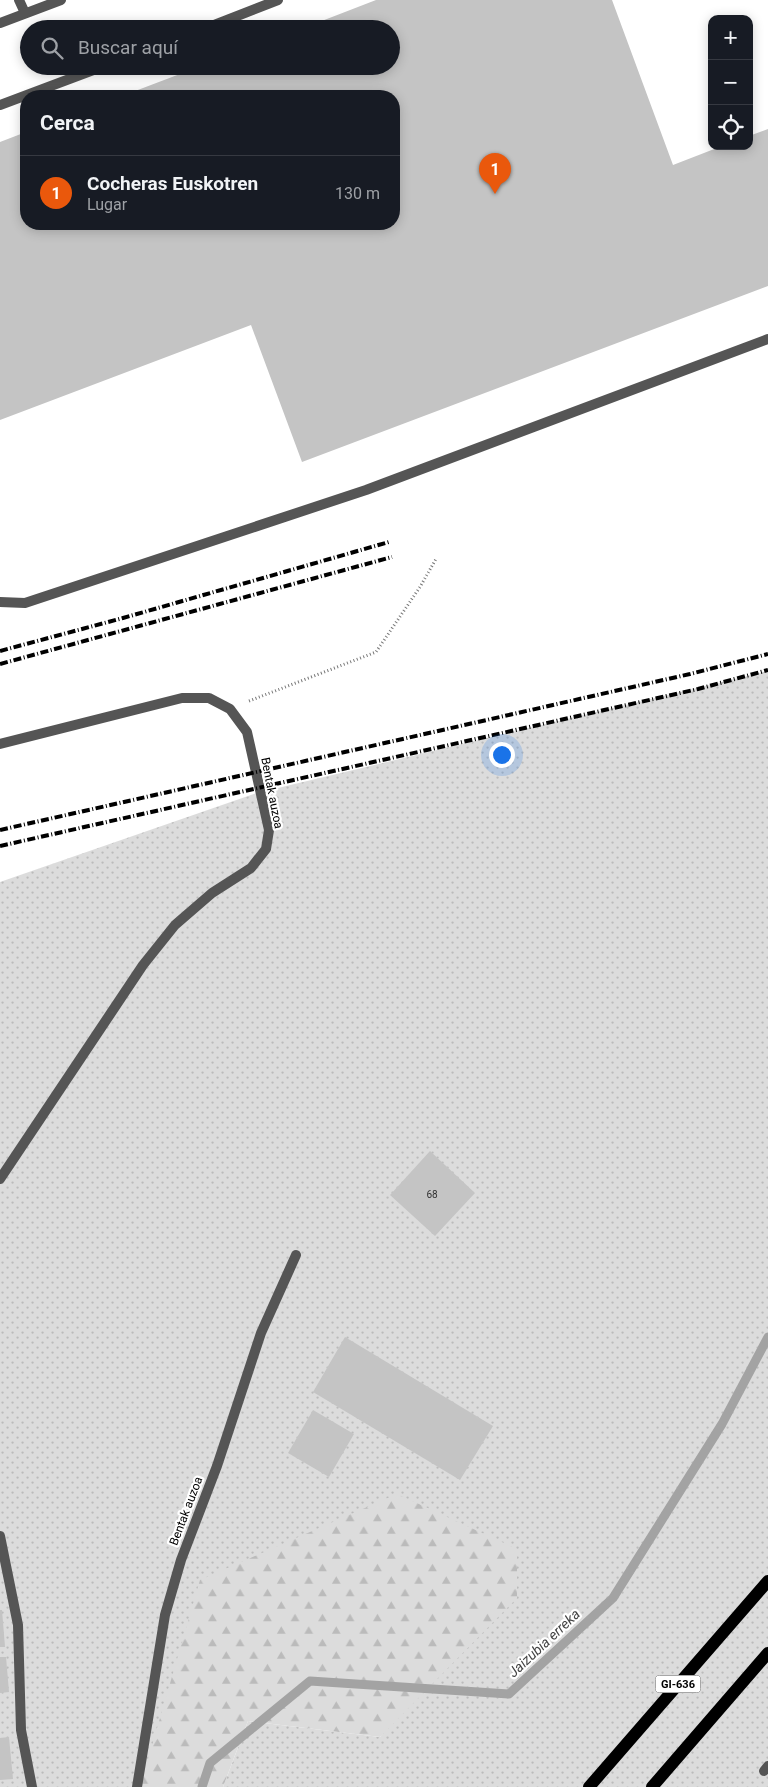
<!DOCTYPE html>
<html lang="es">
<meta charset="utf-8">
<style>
body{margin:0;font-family:Roboto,sans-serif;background:#242831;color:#f1f3f6}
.controls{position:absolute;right:15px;top:15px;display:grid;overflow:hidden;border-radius:10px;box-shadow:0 2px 12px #0003}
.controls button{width:45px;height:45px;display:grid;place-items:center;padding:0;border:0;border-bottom:1px solid #363941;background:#171b24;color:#f1f3f6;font:25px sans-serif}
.you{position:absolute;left:501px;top:754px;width:18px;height:18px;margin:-12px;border:4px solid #fff;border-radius:50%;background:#1a73e8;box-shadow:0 0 0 8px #1a73e833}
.badge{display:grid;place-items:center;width:32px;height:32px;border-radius:50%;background:#ea580c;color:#fff;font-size:16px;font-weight:700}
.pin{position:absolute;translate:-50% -41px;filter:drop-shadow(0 1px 2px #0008)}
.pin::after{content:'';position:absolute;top:26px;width:18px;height:15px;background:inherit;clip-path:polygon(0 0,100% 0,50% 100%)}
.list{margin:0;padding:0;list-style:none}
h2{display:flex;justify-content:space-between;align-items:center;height:65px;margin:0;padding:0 20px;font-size:21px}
h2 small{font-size:16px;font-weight:400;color:#9ea1a6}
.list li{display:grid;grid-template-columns:32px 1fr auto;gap:15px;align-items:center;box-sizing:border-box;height:75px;padding:0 20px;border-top:1px solid #363941}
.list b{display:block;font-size:19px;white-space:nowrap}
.list p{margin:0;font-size:16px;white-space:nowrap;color:#9ea1a6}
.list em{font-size:16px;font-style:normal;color:#9ea1a6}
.icon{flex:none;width:28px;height:28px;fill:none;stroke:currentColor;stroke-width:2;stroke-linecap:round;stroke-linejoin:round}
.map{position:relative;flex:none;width:768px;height:1787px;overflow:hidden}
.search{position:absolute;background:#171b24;box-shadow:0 2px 12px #0003;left:20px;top:20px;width:380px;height:55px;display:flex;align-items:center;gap:12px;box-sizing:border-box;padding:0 18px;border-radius:28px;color:#9ea1a6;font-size:19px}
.panel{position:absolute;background:#171b24;box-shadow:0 2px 12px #0003;left:20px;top:90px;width:380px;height:140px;border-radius:20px}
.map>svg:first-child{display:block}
</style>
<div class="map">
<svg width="768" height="1787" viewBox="0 0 768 1787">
<defs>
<pattern id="grass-dots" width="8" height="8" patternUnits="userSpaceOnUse" patternTransform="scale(1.25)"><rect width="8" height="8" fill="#dcdcdc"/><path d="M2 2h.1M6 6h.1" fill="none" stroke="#bbb" stroke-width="1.8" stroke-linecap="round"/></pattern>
<pattern id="forest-firs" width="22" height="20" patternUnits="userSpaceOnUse" patternTransform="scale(1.25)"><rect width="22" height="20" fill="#dcdcdc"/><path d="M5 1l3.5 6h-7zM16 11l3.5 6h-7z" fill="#bbb"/></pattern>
</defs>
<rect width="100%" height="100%" fill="#fff"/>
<path fill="url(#grass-dots)" d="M768,671V1787H223L248,1721L380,1737L517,1549L140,1787H0V882L257,793Z"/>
<path fill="url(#forest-firs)" d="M397,1494L517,1549V1598L380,1737L248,1721L223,1787H140L200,1580Z"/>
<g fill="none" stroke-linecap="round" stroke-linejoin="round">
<path stroke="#a3a3a3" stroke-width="9" d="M202,1787L210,1763L310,1681L509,1694L613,1598L722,1424L768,1337"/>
</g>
<path fill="#c4c4c4" d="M376,0H612L673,165L722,146H749V136L768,129V286L302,462L251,325L0,420V142L26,132V224H394V96H122L201,66H391V29H301Z
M430,1151L475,1193L435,1236L390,1195Z
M345,1337L493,1426L460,1480L313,1392Z
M313,1410L354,1434L329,1477L288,1453Z
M0,1610H2L5,1647H0Z
M0,1657H6L9,1692L0,1693Z
M9,1737L13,1779L0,1780V1738Z"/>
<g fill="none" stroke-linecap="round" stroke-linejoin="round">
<path stroke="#777" stroke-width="3" stroke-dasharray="1 2.5" stroke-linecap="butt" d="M249,701L376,652L420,587L436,559"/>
<path stroke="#555" stroke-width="10" d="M19,0L25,13
M204,29L278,0
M0,105L104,66
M0,602L25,603L366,490L768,339"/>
<path stroke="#555" stroke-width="10" d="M0,23L61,0
M0,744L182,698H209L230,709L247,732L269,830L266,849L251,868L212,893L175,925L143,965L0,1179
M0,1536L18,1625L21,1730L32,1787
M764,1771L768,1766
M137,1787L165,1615L181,1560L217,1466L261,1333L296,1255"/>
<path stroke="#000" stroke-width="12" d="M589,1787L768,1581
M652,1787L768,1653"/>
<path stroke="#000" stroke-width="4" stroke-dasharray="8 2.5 1 2.5" stroke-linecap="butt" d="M0,651L123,618L389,542
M0,664L392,557
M0,830L690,674L768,654
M0,846L698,689L768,670"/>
</g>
<g text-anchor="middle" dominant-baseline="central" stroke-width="4.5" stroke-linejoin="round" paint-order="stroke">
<g font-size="10" fill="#313131">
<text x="432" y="1194">68</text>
</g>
<rect fill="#fff" stroke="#4c4c4c" stroke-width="1" x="655.5" y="1675.5" width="45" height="17" rx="4"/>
<g font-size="11" font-weight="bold" fill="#000">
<text x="678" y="1684">GI-636</text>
</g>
<g font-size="12" fill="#000" stroke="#fff">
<text transform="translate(272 793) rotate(79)">Bentak auzoa</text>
<text transform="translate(186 1511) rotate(-69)">Bentak auzoa</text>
</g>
<g font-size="14" font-style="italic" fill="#444" stroke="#fff">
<text transform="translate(544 1643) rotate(-43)">Jaizubia erreka</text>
</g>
</g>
</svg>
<div class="controls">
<button>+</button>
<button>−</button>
<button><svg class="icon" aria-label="locate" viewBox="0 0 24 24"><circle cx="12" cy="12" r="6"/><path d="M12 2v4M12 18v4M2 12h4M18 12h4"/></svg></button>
</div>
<div class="you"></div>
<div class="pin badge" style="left:495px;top:194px">1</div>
<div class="search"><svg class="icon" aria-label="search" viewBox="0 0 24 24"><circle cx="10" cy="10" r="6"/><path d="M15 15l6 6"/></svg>Buscar aquí</div>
<section class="panel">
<h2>Cerca<small></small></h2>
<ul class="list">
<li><span class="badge">1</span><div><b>Cocheras Euskotren</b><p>Lugar</p></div><em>130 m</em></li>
</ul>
</section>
</div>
